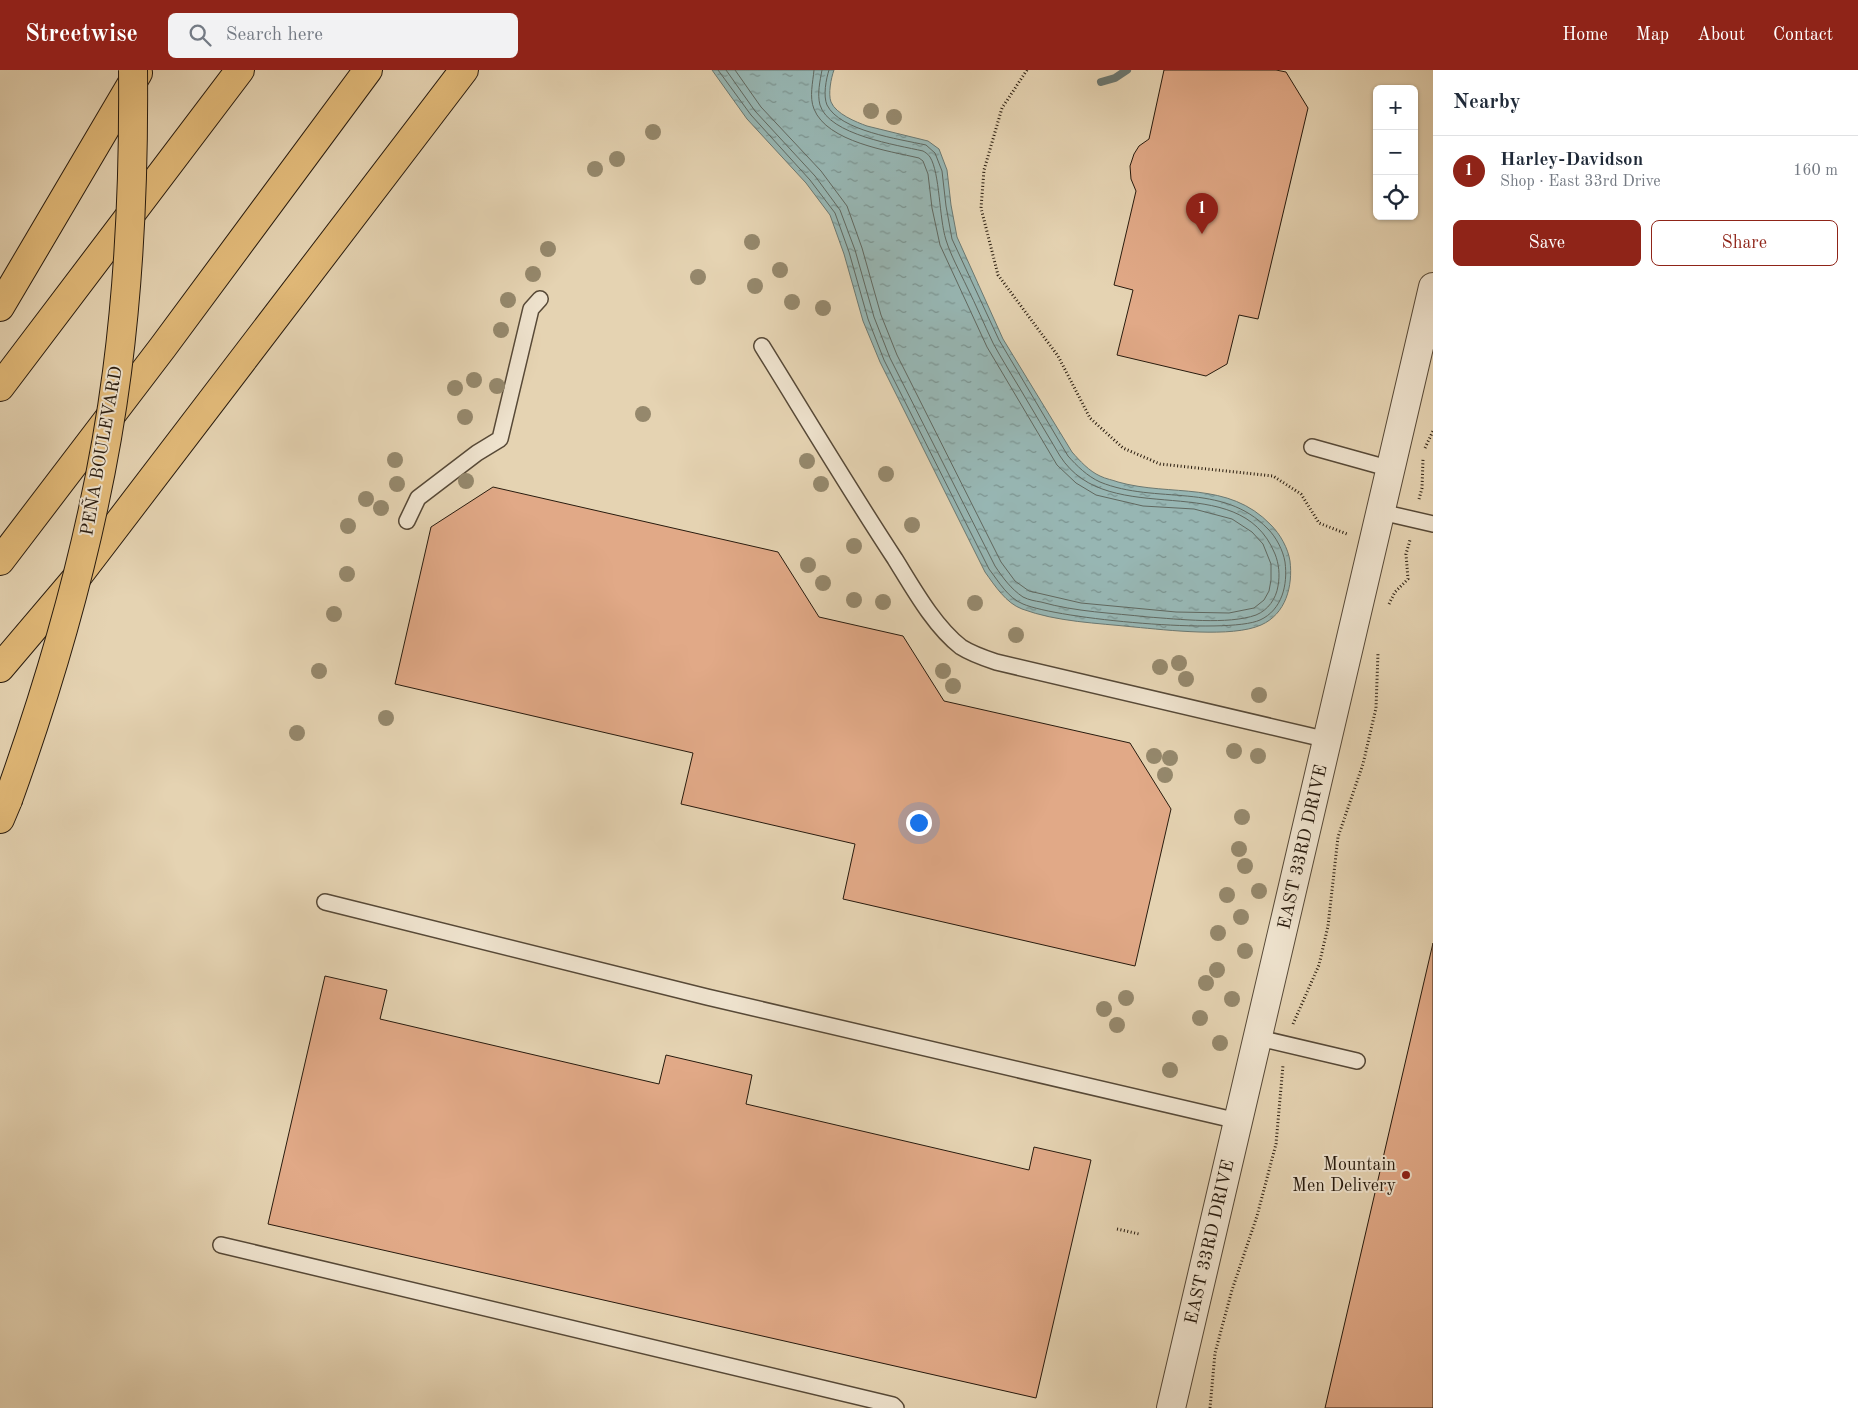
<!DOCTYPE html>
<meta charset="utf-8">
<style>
body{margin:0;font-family:"Old Standard TT",serif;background:#f2f2f3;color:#1f2937}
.controls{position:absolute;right:15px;top:15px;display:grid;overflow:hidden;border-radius:8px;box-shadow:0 1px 4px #0004}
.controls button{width:45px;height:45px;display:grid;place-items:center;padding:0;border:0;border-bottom:1px solid #e0e1e3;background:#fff;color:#1f2937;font:25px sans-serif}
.you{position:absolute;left:918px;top:752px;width:18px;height:18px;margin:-12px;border:4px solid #fff;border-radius:50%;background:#1a73e8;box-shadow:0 0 0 8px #1a73e833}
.badge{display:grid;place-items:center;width:32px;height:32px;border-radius:50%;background:#8f2418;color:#fff;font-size:16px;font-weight:700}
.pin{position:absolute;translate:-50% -41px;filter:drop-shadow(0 1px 2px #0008)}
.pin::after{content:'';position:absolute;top:26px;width:18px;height:15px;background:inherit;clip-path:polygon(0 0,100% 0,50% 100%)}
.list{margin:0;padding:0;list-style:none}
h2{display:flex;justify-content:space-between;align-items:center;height:65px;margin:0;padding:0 20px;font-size:21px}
h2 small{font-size:16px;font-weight:400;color:#747a83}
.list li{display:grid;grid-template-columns:32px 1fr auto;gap:15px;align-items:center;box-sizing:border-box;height:70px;padding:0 20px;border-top:1px solid #e0e1e3}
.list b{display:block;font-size:19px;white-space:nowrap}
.list p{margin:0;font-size:16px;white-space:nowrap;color:#747a83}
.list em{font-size:16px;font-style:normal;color:#747a83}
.actions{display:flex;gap:10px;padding:15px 20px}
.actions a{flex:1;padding:11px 0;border:1px solid #8f2418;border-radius:8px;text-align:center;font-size:18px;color:#8f2418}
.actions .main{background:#8f2418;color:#fff}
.icon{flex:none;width:28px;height:28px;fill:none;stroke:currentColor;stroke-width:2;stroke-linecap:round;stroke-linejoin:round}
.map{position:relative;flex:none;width:1433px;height:1338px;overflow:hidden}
header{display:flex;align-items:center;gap:30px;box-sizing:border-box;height:70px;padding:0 25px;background:#8f2418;color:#fff}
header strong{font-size:24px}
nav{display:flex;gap:28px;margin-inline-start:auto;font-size:18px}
.search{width:350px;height:45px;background:#f2f2f3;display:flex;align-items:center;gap:12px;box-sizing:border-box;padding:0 18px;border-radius:8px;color:#747a83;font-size:19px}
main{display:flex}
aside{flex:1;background:#fff}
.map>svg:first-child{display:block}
</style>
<header>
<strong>Streetwise</strong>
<div class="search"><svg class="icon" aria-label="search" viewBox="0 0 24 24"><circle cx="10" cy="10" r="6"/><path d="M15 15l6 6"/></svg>Search here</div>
<nav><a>Home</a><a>Map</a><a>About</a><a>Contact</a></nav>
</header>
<main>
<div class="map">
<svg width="1433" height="1338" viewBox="0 0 1433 1338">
<defs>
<pattern id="water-ripples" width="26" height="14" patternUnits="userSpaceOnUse" patternTransform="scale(1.25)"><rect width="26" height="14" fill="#97b6b3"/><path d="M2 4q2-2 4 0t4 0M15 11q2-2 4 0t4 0" fill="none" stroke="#7b9390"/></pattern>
</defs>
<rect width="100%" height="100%" fill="#e5d3b2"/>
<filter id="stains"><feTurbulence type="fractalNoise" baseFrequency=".004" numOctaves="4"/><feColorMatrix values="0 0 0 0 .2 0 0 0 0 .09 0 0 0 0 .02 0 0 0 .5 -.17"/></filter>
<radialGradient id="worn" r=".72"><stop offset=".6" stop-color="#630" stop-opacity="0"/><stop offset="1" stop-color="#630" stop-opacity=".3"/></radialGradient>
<path fill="url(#water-ripples)" stroke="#6b7871" d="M712,0H834C831,8 828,24 831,32C836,44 856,52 867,56L928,71L939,79L947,100L951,135L957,167L1003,269L1072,382C1080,391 1089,401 1100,406C1106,409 1113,410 1118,412C1171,427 1228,410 1271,455C1280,464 1288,478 1290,491C1293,516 1286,544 1261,555C1232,568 1167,560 1134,557C1097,553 1057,552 1022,539C1006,533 995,516 985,502L880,292L863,251L844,184L830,145L806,113L747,49Z"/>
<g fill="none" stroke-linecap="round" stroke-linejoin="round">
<path stroke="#606860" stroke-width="1" d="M718,0L751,45L810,110L835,143L849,182L868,249L884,290L989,499C999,512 1008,528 1023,534C1058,549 1227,565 1260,550C1282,540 1288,515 1285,492C1283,480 1276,467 1268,459C1222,411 1156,435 1100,412C1087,406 1077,396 1068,386L999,270L952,169L946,136L942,101L935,83L926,75C899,69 840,61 827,35C823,26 826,9 829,0
M726,0L755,41L815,106L840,140L855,180L874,247L890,288L995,496C1003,508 1011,519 1023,527C1029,530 1035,531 1041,532C1076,542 1113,543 1148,547C1178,549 1228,555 1256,545C1268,540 1276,529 1278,516C1280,505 1279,494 1275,484C1239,395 1109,463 1060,386C1046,363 1033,340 1019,317C1010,302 1001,288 993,273C984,254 976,235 967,217C960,202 951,186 946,170C939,148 940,103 930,87C929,85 925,82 923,81C897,75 829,65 820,35C817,24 820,11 822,0
M735,0L761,37L821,101L847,136L862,178L881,245L897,285L1001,492L1015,511L1029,521L1081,533L1176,542L1229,543L1254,538L1264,530L1269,521L1271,510V494L1263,474L1252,462L1232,449L1194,439L1143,436L1096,425L1076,413L1057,395L987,277L940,175L932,138L928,104L923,91L919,88C889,81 827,72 814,39C809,27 813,12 814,0"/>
<path stroke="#6b7871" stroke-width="8" d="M1101,12L1115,8L1127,0"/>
</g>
<path fill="#e1a987" stroke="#281b0e" d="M1164,0H1276L1286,2L1308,38L1258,249L1239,245L1227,294L1206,306L1117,285L1133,220L1114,215L1136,121L1131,109L1130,96L1134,84L1139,76L1149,69Z
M493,417L778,482L819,547L903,566L944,631L1130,673L1171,739L1135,896L843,829L855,774L681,734L693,683L395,614L431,457Z
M1433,873V1338H1325Z
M325,906L387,920L380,949L659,1014L666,985L752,1005L746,1034L1029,1100L1034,1077L1091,1090L1036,1328L268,1154Z"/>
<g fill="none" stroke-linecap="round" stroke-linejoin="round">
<g stroke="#574937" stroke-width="18">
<path id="service" d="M762,276C806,347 849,419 895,489C913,518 934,556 961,577C972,584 984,588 996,592L1328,670
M1312,377L1391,399
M1381,442L1433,454
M407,451L418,428L477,383L500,369L531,239L540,229
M325,832L707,927L1238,1051
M1259,968L1357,991
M221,1175L893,1335L896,1338"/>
</g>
<g stroke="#574937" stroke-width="30">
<path id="minor" d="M1171,1338L1433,217"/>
</g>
<g stroke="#281b0e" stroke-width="30">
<path id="motorway" d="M0,237L138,3
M0,317L240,0
M0,491L163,277L368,0
M0,598L78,506L464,0
M0,749L8,730"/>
</g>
<path stroke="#281b0e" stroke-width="3" stroke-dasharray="1 2.5" stroke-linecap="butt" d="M1027,0L1002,38L984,100L981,138L998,205L1058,286L1090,348L1123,378L1160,394L1273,406L1301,424L1319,453L1347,464
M1425,378L1433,361
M1419,429L1422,418L1423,389
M1389,534L1395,522L1408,509L1406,484L1410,470
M1293,954L1319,895L1328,856L1338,767L1363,694L1376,638L1378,583
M1117,1159L1139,1164
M1210,1338L1215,1283L1232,1220L1257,1146L1276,1074L1283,995"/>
<use href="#service" stroke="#eee2cd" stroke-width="15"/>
<use href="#minor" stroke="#eee2cd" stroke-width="28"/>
<use href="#motorway" stroke="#e2ba79" stroke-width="28"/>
<g stroke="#281b0e" stroke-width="30" stroke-linecap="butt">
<path id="motorway-bridge" d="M8,730C58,591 98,449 117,302C130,202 134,101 133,0"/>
</g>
<use href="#motorway-bridge" stroke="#e2ba79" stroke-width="28"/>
</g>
<g fill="#95886c">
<circle cx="871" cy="41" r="8"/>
<circle cx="894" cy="47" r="8"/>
<circle cx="653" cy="62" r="8"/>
<circle cx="617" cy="89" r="8"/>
<circle cx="595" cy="99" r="8"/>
<circle cx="752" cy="172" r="8"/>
<circle cx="548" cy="179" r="8"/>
<circle cx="780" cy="200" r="8"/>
<circle cx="533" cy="204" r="8"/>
<circle cx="698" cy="207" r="8"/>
<circle cx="755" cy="216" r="8"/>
<circle cx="508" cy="230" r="8"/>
<circle cx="792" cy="232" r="8"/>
<circle cx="823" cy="238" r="8"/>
<circle cx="501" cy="260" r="8"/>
<circle cx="474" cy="310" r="8"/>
<circle cx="497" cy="316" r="8"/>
<circle cx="455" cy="318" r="8"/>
<circle cx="643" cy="344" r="8"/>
<circle cx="465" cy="347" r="8"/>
<circle cx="395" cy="390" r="8"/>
<circle cx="807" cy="391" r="8"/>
<circle cx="886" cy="404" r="8"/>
<circle cx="466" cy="411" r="8"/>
<circle cx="397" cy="414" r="8"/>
<circle cx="821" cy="414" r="8"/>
<circle cx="366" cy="429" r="8"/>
<circle cx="381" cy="438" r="8"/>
<circle cx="912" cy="455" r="8"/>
<circle cx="348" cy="456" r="8"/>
<circle cx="854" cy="476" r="8"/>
<circle cx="808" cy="495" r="8"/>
<circle cx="347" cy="504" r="8"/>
<circle cx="823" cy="513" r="8"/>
<circle cx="854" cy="530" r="8"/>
<circle cx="883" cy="532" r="8"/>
<circle cx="975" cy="533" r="8"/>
<circle cx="334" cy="544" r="8"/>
<circle cx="1016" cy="565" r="8"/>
<circle cx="1179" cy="593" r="8"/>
<circle cx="1160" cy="597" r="8"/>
<circle cx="319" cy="601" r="8"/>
<circle cx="943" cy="601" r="8"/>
<circle cx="1186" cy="609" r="8"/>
<circle cx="953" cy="616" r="8"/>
<circle cx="1259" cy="625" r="8"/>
<circle cx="386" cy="648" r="8"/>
<circle cx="297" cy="663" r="8"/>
<circle cx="1234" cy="681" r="8"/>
<circle cx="1154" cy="686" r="8"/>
<circle cx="1258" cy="686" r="8"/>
<circle cx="1170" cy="688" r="8"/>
<circle cx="1165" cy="705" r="8"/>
<circle cx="1242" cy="747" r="8"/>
<circle cx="1239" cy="779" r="8"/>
<circle cx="1245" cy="796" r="8"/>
<circle cx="1259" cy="821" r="8"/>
<circle cx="1227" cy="825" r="8"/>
<circle cx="1241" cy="847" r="8"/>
<circle cx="1218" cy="863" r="8"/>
<circle cx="1245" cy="881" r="8"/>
<circle cx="1217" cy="900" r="8"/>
<circle cx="1206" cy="913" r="8"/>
<circle cx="1126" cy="928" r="8"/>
<circle cx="1232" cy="929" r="8"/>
<circle cx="1104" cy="939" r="8"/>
<circle cx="1200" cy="948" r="8"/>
<circle cx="1117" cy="955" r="8"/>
<circle cx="1220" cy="973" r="8"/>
<circle cx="1170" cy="1000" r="8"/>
</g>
<circle fill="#8f2418" stroke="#eee2cd" stroke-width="2" cx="1406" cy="1105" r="5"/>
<g text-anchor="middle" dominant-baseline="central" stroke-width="4" stroke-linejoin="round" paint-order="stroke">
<g font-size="18" fill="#281b0e" stroke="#eee2cd">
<text transform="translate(102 381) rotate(-80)">PEÑA BOULEVARD</text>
<text transform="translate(1303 777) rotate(-77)">EAST 33RD DRIVE</text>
<text transform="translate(1210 1172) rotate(-77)">EAST 33RD DRIVE</text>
</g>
<g font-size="18" fill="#281b0e" stroke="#eee2cd" text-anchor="end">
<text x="1396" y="1095">Mountain<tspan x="1396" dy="21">Men Delivery</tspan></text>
</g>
</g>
<rect width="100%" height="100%" filter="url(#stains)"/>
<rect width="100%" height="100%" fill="url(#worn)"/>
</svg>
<div class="controls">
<button>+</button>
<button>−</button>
<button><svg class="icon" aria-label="locate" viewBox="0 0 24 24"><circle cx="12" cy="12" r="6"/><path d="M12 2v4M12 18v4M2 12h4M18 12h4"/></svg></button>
</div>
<div class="you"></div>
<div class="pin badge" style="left:1202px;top:164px">1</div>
</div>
<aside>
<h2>Nearby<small></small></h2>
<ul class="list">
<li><span class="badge">1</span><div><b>Harley-Davidson</b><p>Shop · East 33rd Drive</p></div><em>160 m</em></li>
</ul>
<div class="actions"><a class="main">Save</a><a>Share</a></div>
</aside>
</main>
